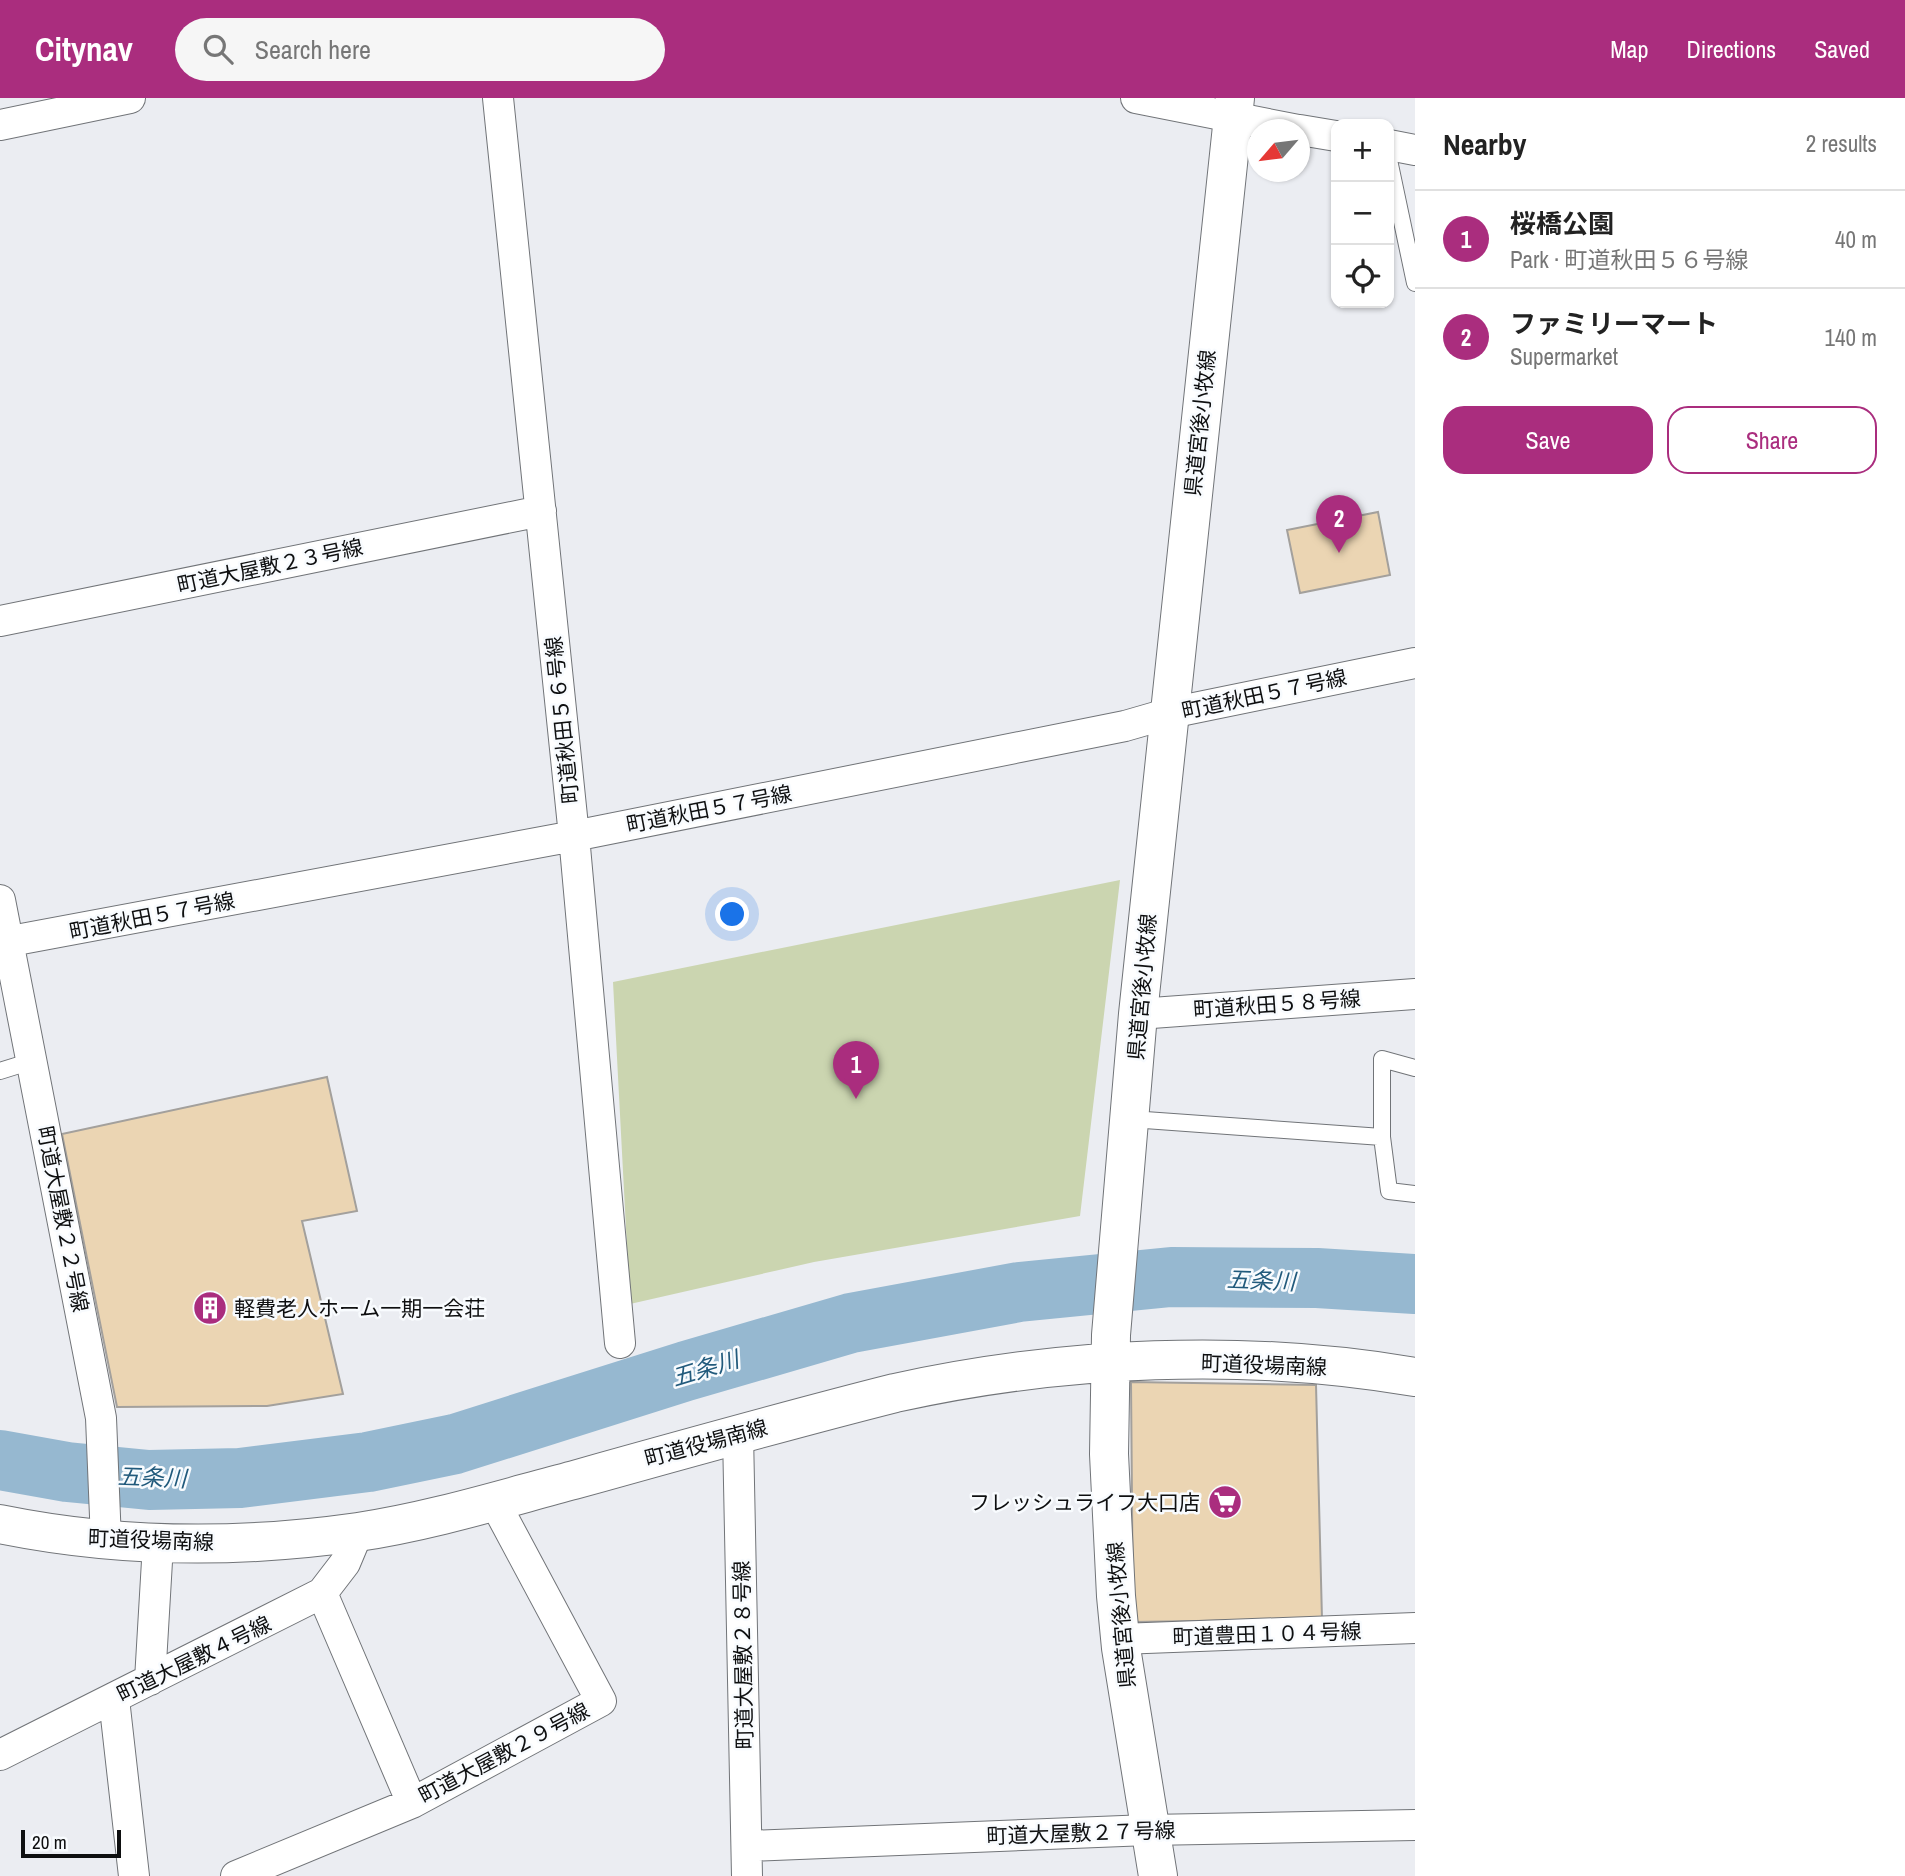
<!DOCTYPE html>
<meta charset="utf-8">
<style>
body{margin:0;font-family:"Archivo Narrow","Noto Sans JP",sans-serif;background:#f6f6f6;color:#222}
.controls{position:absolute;right:21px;top:21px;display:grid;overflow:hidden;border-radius:14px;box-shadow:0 2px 5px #0004}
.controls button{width:63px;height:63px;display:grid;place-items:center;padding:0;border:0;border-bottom:2px solid #e0e0e0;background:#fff;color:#222;font:35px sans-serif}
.compass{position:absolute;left:1247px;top:21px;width:63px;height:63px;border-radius:50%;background:#fff;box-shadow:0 2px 5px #0004;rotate:242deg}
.scale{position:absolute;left:21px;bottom:18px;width:100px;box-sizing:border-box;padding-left:7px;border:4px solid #0e0f10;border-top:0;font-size:19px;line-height:24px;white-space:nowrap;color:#0e0f10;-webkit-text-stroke:5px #f8fbfe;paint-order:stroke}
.you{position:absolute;left:733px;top:817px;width:24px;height:24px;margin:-18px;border:5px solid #fff;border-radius:50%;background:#1a73e8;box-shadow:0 0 0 10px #1a73e833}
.badge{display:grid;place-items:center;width:46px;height:46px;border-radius:50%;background:#aa2d7e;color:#fff;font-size:23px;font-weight:700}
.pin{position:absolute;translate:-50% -58px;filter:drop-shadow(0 2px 4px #0008)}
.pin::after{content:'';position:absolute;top:37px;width:24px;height:21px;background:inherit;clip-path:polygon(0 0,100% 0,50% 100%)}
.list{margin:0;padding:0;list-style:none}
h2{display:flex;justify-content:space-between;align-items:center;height:91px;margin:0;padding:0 28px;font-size:30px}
h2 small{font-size:23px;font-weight:400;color:#767676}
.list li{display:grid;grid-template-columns:46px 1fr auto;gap:21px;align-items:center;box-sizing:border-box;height:98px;padding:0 28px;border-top:2px solid #e0e0e0}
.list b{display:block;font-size:26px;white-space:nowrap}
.list p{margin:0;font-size:23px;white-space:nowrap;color:#767676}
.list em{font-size:23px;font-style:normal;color:#767676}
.actions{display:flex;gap:14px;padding:21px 28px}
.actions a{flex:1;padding:16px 0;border:2px solid #aa2d7e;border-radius:21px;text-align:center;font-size:24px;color:#aa2d7e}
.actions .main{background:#aa2d7e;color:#fff}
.icon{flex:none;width:38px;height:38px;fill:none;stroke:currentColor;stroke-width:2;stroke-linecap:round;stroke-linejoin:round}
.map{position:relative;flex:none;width:1415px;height:1778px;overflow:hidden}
header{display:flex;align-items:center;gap:42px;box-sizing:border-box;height:98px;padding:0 35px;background:#aa2d7e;color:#fff}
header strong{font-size:33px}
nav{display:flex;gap:38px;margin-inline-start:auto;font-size:24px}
.search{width:490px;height:63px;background:#f6f6f6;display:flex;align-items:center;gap:18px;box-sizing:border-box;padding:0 24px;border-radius:38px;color:#767676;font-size:26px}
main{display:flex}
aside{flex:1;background:#fff}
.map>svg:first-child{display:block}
</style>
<header>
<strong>Citynav</strong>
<div class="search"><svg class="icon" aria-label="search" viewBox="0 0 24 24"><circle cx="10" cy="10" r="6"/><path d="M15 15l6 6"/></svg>Search here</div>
<nav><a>Map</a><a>Directions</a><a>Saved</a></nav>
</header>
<main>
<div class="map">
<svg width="1415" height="1778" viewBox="0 0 1415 1778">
<rect width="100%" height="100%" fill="#ebedf2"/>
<path fill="#cbd5b0" d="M1120,782L1080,1118L814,1164L630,1206L613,884Z"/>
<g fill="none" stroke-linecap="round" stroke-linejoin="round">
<path stroke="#96b8d0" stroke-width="60" d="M0,1362L67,1374L149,1382L240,1380L368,1364L455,1346L686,1273L851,1225L1019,1194L1171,1179L1317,1180L1415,1186"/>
</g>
<path fill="#ebd5b3" stroke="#a3a09c" stroke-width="2" d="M1378,414L1390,477L1300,495L1287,432Z
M327,979L357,1113L302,1123L343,1296L267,1308L117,1309L62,1036Z
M1131,1284L1316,1287L1322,1521L1133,1524Z"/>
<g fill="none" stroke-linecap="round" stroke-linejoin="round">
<g stroke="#717478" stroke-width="18">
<path id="lane" d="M1389,62L1415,185
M1415,970L1382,961V1039L1389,1093L1415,1096
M0,973L32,963
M1131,1021L1382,1039"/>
</g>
<g stroke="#717478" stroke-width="32">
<path id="street" d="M498,0L574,738L620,1245
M1136,0L1298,32
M0,27L130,0
M1300,32L1336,38
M1389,47L1415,52
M0,523L541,413
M0,802L101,1320L106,1443
M0,845L574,738L1125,628L1170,615L1415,565
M1138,916L1415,896
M738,1336L747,1778
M322,1495L412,1705
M1120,1541L1415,1530
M150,1582L158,1446
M114,1601L134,1778
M0,1657L322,1495L345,1465L358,1434
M747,1748L1148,1732L1415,1727
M236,1778L412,1705L601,1603L494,1403"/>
</g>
<g stroke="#717478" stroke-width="40">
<path id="secondary" d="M0,1426C118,1450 238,1451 358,1434C431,1423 502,1401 574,1382C681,1352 788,1322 895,1295C1063,1258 1246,1250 1415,1279
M1158,1778L1121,1550L1116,1498L1109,1356L1111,1237L1138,916L1235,0"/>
</g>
<use href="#lane" stroke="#fff" stroke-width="16"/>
<use href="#street" stroke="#fff" stroke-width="30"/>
<use href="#secondary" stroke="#fff" stroke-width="38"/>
</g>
<defs>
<g id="building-disc" transform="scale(1.75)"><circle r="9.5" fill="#aa2d7e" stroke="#f8fbfe"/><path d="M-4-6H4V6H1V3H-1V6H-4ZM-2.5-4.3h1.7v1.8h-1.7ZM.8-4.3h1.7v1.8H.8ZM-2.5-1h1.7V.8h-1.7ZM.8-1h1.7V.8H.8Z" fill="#fff"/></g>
<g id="supermarket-disc" transform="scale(1.75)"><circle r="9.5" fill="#aa2d7e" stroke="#f8fbfe"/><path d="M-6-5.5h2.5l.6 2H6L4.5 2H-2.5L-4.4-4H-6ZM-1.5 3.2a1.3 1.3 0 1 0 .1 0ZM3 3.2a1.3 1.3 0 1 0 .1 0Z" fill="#fff"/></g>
</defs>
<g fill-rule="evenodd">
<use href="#building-disc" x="210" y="1210"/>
<use href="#supermarket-disc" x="1225" y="1404"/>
</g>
<g text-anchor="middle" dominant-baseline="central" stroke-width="5" stroke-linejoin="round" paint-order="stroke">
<g font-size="21" fill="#0e0f10" stroke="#f8fbfe">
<text transform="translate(1200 325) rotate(-84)">県道宮後小牧線</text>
<text transform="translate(270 468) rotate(-12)">町道大屋敷２３号線</text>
<text transform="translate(1264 596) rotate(-12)">町道秋田５７号線</text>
<text transform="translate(562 622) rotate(-96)">町道秋田５６号線</text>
<text transform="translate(709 711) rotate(-11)">町道秋田５７号線</text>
<text transform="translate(152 818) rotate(-11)">町道秋田５７号線</text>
<text transform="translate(1142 889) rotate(-85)">県道宮後小牧線</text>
<text transform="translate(1277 906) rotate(-4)">町道秋田５８号線</text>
<text transform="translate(63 1121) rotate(79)">町道大屋敷２２号線</text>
<text transform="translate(1264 1267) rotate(2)">町道役場南線</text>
<text transform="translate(706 1345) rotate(-15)">町道役場南線</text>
<text transform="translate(151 1442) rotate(2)">町道役場南線</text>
<text transform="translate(1121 1517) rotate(-95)">県道宮後小牧線</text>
<text transform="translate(1267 1536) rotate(-2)">町道豊田１０４号線</text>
<text transform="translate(743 1557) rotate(-91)">町道大屋敷２８号線</text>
<text transform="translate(194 1561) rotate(-26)">町道大屋敷４号線</text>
<text transform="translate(504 1655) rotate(-28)">町道大屋敷２９号線</text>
<text transform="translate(1081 1735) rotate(-2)">町道大屋敷２７号線</text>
</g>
<g font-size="21" fill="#0e0f10" stroke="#f8fbfe" text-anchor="start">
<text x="234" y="1210">軽費老人ホーム一期一会荘</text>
<text x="1200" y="1404" text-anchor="end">フレッシュライフ大口店</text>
</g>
<g font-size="23" font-style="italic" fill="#215a7c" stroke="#f8fbfe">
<text transform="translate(1261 1182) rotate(2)">五条川</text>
<text transform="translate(705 1270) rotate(-17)">五条川</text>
<text transform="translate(152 1379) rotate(2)">五条川</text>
</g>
</g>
</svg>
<div class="controls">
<button>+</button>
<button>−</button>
<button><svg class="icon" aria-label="locate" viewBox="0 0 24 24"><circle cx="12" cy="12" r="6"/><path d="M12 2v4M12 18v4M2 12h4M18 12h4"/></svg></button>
</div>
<svg class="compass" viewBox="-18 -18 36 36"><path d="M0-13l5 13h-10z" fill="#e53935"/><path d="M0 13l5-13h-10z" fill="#767676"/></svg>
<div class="scale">20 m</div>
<div class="you"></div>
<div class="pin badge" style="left:856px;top:1001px">1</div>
<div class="pin badge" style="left:1339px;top:455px">2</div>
</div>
<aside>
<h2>Nearby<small>2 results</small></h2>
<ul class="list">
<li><span class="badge">1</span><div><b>桜橋公園</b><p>Park · 町道秋田５６号線</p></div><em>40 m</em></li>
<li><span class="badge">2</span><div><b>ファミリーマート</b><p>Supermarket</p></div><em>140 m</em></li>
</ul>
<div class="actions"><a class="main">Save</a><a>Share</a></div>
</aside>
</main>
